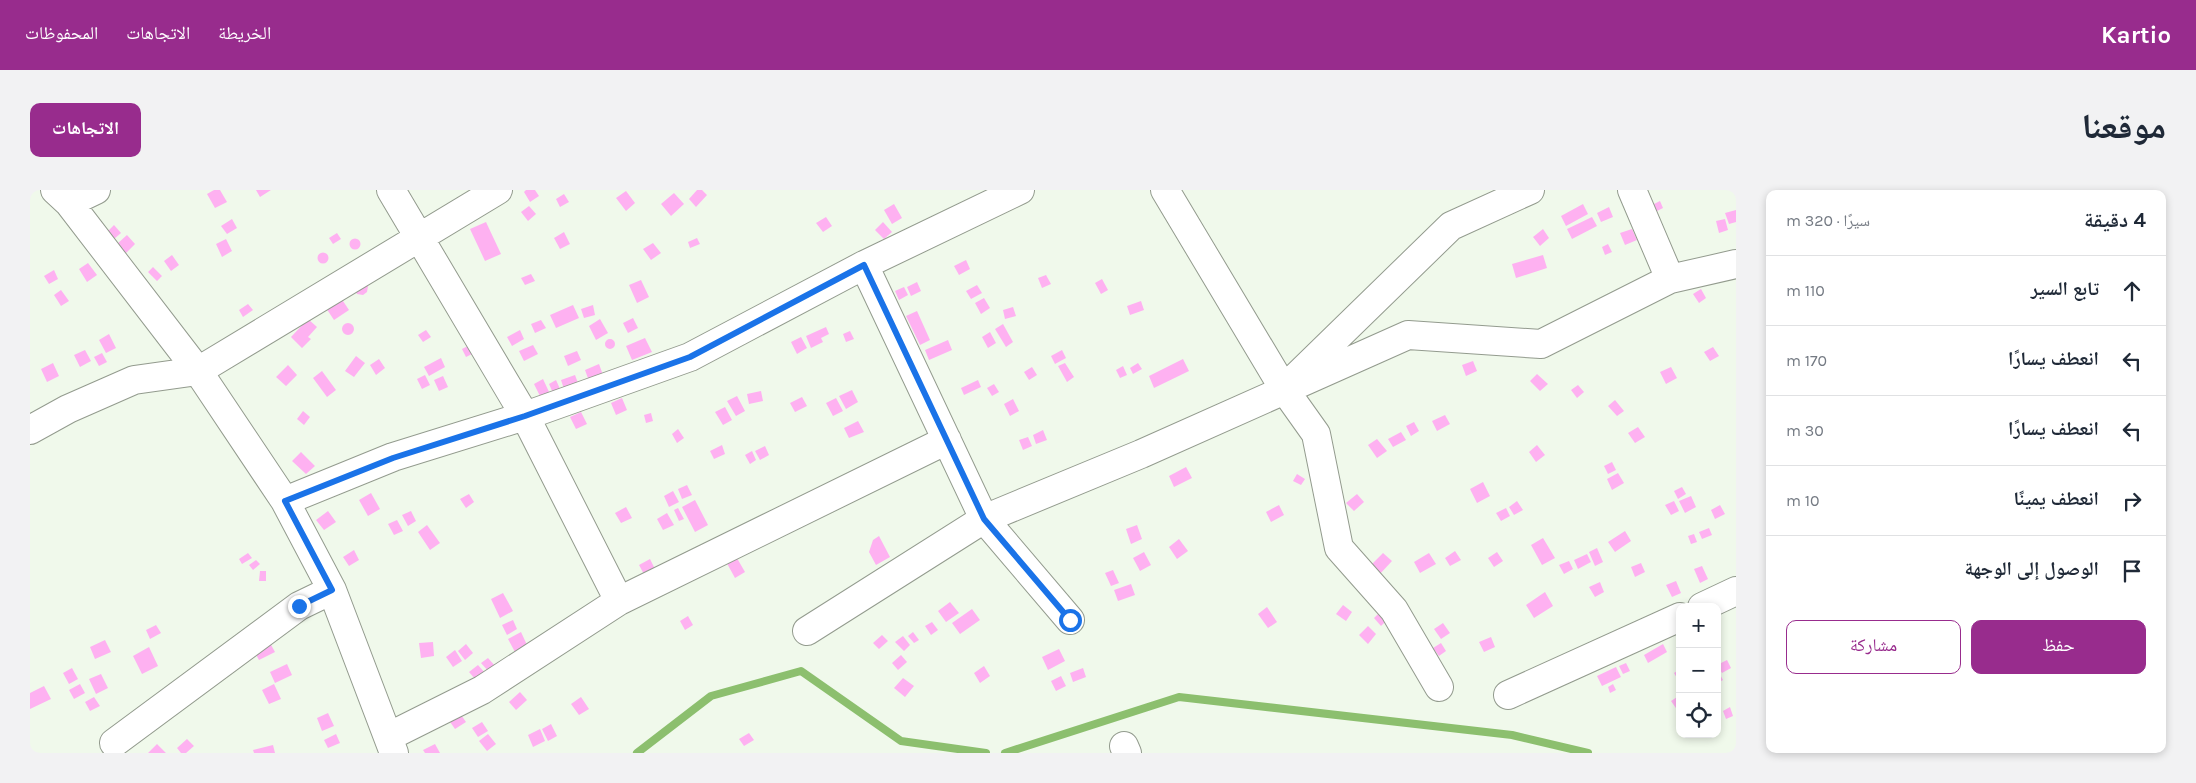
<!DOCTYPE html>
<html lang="ar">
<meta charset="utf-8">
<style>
body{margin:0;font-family:Karla,"Noto Naskh Arabic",sans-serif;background:#f2f2f3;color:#1f2937;direction:rtl}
.controls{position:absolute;right:15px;bottom:15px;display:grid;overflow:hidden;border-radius:10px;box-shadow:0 2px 8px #0003}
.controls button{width:45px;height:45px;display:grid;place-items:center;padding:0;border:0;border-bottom:1px solid #e0e1e3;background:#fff;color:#1f2937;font:25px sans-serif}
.stop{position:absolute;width:15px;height:15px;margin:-11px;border:4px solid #1a73e8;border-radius:50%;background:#fff}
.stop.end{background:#1a73e8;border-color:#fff;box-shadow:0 1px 5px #0008}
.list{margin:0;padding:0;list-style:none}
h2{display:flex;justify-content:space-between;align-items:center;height:65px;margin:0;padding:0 20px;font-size:21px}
h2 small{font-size:16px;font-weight:400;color:#747a83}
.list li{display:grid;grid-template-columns:32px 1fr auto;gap:15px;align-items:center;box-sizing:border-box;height:70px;padding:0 20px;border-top:1px solid #e0e1e3}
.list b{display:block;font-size:19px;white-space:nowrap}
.list em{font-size:16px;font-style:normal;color:#747a83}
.actions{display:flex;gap:10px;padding:15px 20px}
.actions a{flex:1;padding:11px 0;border:1px solid #982c8d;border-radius:10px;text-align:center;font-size:18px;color:#982c8d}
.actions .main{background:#982c8d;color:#fff}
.icon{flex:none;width:28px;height:28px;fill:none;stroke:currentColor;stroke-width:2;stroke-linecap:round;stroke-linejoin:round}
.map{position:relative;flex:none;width:1706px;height:563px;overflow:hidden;direction:ltr;border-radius:10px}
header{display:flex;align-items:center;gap:30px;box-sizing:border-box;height:70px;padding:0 25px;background:#982c8d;color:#fff}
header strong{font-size:24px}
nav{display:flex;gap:28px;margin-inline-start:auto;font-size:18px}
.intro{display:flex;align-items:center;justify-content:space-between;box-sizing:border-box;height:120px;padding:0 30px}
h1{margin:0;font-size:35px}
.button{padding:12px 22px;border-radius:10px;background:#982c8d;color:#fff;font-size:18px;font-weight:700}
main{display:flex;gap:30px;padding:0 30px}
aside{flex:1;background:#fff;border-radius:10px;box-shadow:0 2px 8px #0003}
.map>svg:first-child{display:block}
</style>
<header>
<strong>Kartio</strong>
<nav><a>الخريطة</a><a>الاتجاهات</a><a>المحفوظات</a></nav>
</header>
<div class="intro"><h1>موقعنا</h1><a class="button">الاتجاهات</a></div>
<main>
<aside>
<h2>4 دقيقة<small>سيرًا · 320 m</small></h2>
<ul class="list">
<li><svg class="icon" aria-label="ahead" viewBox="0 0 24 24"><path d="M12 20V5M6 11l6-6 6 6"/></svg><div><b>تابع السير</b></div><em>110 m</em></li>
<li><svg class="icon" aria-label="left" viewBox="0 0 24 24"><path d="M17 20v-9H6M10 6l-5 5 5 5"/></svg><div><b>انعطف يسارًا</b></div><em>170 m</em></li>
<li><svg class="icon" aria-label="left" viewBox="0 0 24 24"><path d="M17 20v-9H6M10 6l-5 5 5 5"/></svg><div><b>انعطف يسارًا</b></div><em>30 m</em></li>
<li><svg class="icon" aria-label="right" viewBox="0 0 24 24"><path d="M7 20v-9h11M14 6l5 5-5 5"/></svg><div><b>انعطف يمينًا</b></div><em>10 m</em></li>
<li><svg class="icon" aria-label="arrive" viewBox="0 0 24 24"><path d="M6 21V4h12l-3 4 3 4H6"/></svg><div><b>الوصول إلى الوجهة</b></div></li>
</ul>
<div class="actions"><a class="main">حفظ</a><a>مشاركة</a></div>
</aside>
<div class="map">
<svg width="1706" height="563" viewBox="0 0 1706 563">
<rect width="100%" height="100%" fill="#f0f9eb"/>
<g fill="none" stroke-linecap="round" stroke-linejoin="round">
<path stroke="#8cbf6e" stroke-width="8" d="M607,563L681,506L771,481L871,551L956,563
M975,563L1149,507L1482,545L1558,563"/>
</g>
<path fill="#feb1f1" d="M184,0H190L197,12L185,18L177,4Z
M226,0H241L230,7Z
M496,0H505L509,6L500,12L494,2Z
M667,0H672L677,5L666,17L659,9Z
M596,1L605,13L596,21L586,8Z
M644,3L654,14L641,26L631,14Z
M534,4L539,12L530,17L526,9Z
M1630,11L1633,18L1625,22L1622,15Z
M864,14L872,28L862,34L854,20Z
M1553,14L1558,24L1536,36L1531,26Z
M499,16L506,24L498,31L491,22Z
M1579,17L1583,27L1571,32L1567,23Z
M1706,20V32L1699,34L1695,23Z
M796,27L802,36L793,42L786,33Z
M1562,27L1567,36L1542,49L1537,39Z
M202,29L207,38L197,44L191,36Z
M1695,29L1698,40L1689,43L1686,31Z
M456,32L471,64L455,71L440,39Z
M853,32L862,42L854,49L845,40Z
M84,35L91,43L84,49L77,42Z
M1513,39L1519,48L1510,56L1503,47Z
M1602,39L1607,50L1595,55L1590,43Z
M534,42L540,54L530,59L524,48Z
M307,43L311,49L303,54L299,48Z
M97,45L105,54L96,63L87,54Z
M667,48L670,54L660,58L658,52Z
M319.5 54a5.5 5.5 0 1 1 11 0a5.5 5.5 0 1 1-11 0Z
M196,49L202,61L192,67L186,54Z
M623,53L631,63L621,70L613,59Z
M1578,54L1582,62L1575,65L1572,57Z
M287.5 68a5.5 5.5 0 1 1 11 0a5.5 5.5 0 1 1-11 0Z
M142,65L149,75L141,81L134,71Z
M1513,65L1517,78L1486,88L1482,74Z
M936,70L940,79L929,85L924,76Z
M58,73L67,85L57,92L49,79Z
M123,77L132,86L127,91L118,82Z
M24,80L28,89L19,94L14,86Z
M501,84L505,91L495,95L491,88Z
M1016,85L1021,94L1012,98L1008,88Z
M1072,89L1078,100L1071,104L1065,93Z
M611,90L619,107L607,113L599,95Z
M887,92L891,101L881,106L877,97Z
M335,93L338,96L337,102L333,105L327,104L325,100Z
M947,95L952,103L941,109L936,101Z
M874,97L878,105L869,110L865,101Z
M1671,99L1676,108L1669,113L1663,104Z
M31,100L39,111L31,116L24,105Z
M309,105L319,120L304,130L294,115Z
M954,108L960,118L951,124L945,113Z
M1111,111L1114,120L1100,125L1097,116Z
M218,114L223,120L213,127L209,120Z
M543,115L549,128L526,138L520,125Z
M563,115L565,125L554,128L551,119Z
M983,117L986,126L975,129L973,120Z
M887,121L900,150L890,155L876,126Z
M603,128L608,138L598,143L593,133Z
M278,129L287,137L278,147L281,149L272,158L261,147Z
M570,129L578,143L566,150L559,136Z
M511,130L516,138L505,143L501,134Z
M312 139a6 6 0 1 1 12 0a6 6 0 1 1-12 0Z
M973,134L983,152L976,157L965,139Z
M796,137L799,144L791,148L793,152L781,158L776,146Z
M396,140L401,147L393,152L388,145Z
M490,140L494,149L482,156L477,147Z
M820,141L824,149L816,152L813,144Z
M960,142L966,153L958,158L952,147Z
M79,144L86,158L76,163L69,150Z
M771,147L777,158L767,164L761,152Z
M615,148L622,162L602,170L596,156Z
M575 154a5 5 0 1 1 10 0a5 5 0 1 1-10 0Z
M918,150L922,160L899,170L895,160Z
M440,155L444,163L436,167L432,159Z
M503,155L508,164L494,171L489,161Z
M1683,157L1689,166L1680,171L1674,162Z
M55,160L61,171L50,177L44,165Z
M1032,160L1036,168L1025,174L1021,166Z
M547,161L551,170L538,176L534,166Z
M72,163L77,172L69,176L64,167Z
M326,166L335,173L324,187L315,181Z
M411,168L415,177L399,186L394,177Z
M349,169L355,178L346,185L340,175Z
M1153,169L1159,181L1124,198L1119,186Z
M1443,171L1447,181L1436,186L1432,175Z
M23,173L29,186L17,192L11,179Z
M1035,173L1044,187L1037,192L1028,176Z
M1108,173L1112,179L1103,184L1100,178Z
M569,174L573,185L559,191L555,180Z
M258,175L267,185L256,196L246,187Z
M1093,176L1097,185L1090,188L1086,180Z
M1002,177L1007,185L999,190L994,182Z
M1641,177L1647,188L1636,194L1630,182Z
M292,181L306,200L297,207L283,188Z
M1507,184L1518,194L1510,201L1500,191Z
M395,185L400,195L392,199L387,189Z
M545,185L548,193L534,199L531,190Z
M413,186L418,197L409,201L404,190Z
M513,189L520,204L511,208L504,194Z
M526,190L530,199L523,203L519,194Z
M948,190L951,197L934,205L931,198Z
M964,194L969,202L962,206L957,198Z
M1548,195L1554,202L1547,208L1541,200Z
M822,200L828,212L816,219L809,206Z
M731,201L733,211L719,214L717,204Z
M707,206L715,221L706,226L697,211Z
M772,207L777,216L765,222L760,213Z
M592,208L597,220L586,225L581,213Z
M806,208L813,221L803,226L796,213Z
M983,209L989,221L980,226L974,214Z
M1585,210L1594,221L1587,226L1578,216Z
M695,217L702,230L693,235L685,222Z
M273,221L280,227L274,235L267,229Z
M551,222L557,234L546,239L540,227Z
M621,223L623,231L616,233L614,225Z
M1415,225L1420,234L1407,241L1402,231Z
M828,231L834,242L819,248L814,238Z
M1384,232L1389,241L1381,246L1376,236Z
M1608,237L1615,247L1605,253L1598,243Z
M648,239L654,248L647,253L642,244Z
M1013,240L1017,250L1006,254L1003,245Z
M1371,242L1376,250L1363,257L1358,249Z
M998,247L1002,256L993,260L989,250Z
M1347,249L1357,261L1347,268L1338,255Z
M692,255L695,264L684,269L680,261Z
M1507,255L1515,265L1506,272L1499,262Z
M735,256L739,265L730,270L725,261Z
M722,261L726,270L720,274L715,265Z
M271,262L285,276L276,284L262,271Z
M1582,272L1586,280L1578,284L1574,276Z
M1156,277L1162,288L1144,297L1139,286Z
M1588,283L1594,293L1582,300L1577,289Z
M1267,284L1275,289L1271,295L1263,291Z
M1453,292L1460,306L1447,313L1440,299Z
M657,295L662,305L652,309L648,299Z
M1652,297L1656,304L1648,309L1644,301Z
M643,301L649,312L639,317L634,306Z
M341,303L350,319L338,326L329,310Z
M439,304L444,312L436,318L430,309Z
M1327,304L1334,312L1324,321L1316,313Z
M1661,306L1666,317L1655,323L1649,311Z
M665,310L678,335L665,342L652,317Z
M1487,311L1493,320L1484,325L1479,317Z
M1644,311L1649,321L1641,325L1635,315Z
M1249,315L1254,325L1241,332L1236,322Z
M1690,315L1695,324L1685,329L1681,320Z
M596,317L602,328L591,333L585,323Z
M648,318L654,329L649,331L644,320Z
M1476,318L1480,326L1471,331L1466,323Z
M298,321L306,332L294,340L286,330Z
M381,321L386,331L378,336L372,325Z
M637,323L644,335L633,340L627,329Z
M367,330L373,341L364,345L358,334Z
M397,335L410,353L400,360L388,342Z
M1107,335L1112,349L1101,354L1096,339Z
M1679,338L1682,345L1672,349L1669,342Z
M1595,341L1601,351L1585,362L1578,352Z
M1664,344L1667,352L1661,354L1658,346Z
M849,346L860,367L846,375L839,362L843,350Z
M1513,348L1525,368L1512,375L1501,355Z
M1149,349L1158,361L1147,369L1139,357Z
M1567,358L1573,372L1565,376L1559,362Z
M324,360L329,370L319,376L313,367Z
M1425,361L1431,370L1420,376L1415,368Z
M1114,362L1121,375L1110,381L1103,368Z
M1467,362L1473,371L1464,377L1458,368Z
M218,363L222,368L212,374L209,369Z
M704,363L715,382L705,388L694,368Z
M1353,363L1362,371L1349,385L1340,376Z
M1399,363L1406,374L1390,383L1384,372Z
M1557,364L1561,372L1548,379L1544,370Z
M620,369L626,381L615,386L609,375Z
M226,370L230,374L223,380L219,375Z
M1539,371L1543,379L1534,384L1529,375Z
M1611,373L1615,382L1605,387L1601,377Z
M1672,376L1678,389L1670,393L1664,379Z
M1083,380L1089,393L1081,396L1075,383Z
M230,381H236V391H229Z
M1646,391L1651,403L1642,407L1636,395Z
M1570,392L1574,402L1565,407L1559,397Z
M1101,394L1105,405L1088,411L1084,400Z
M1515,402L1523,416L1504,428L1496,415Z
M473,403L483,421L470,428L461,409Z
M920,412L929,423L916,432L908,421Z
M1313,415L1322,422L1316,431L1306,424Z
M1237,417L1247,432L1238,438L1228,424Z
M942,419L950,430L930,444L922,433Z
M1351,421L1359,428L1351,436L1344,428Z
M658,426L663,435L655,440L650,431Z
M483,430L487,439L477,445L472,435Z
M902,432L908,440L901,445L895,436Z
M1413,433L1420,443L1411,449L1404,439Z
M126,435L131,443L120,449L116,440Z
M1338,436L1346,444L1338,454L1329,445Z
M491,442L497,455L485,462L478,449Z
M883,442L889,450L884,453L878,446Z
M852,445L858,451L849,459L843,453Z
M873,446L880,455L874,461L865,452Z
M1461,447L1465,457L1454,462L1449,452Z
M75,450L81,462L65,469L60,457Z
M403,452L404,466L391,468L389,453Z
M240,453L245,462L229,470L224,461Z
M1411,453L1416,461L1409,466L1403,458Z
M436,454L443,463L435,470L428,461Z
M1633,454L1637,462L1618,473L1614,465Z
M119,457L128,476L112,484L103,466Z
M1029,459L1035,471L1018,480L1012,467Z
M425,460L432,471L423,477L416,467Z
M871,465L877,472L868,480L862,473Z
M458,468L466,477L459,482L451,473Z
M1697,470L1701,478L1692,483L1687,475Z
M1596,473L1600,481L1593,484L1589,476Z
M257,474L262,485L245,493L240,482Z
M448,475L455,483L446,490L439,482Z
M954,476L960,486L950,493L944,483Z
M1586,477L1591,487L1572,496L1567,486Z
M42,478L48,489L39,494L33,483Z
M1053,478L1056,487L1043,492L1040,483Z
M1650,479V493L1644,483Z
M1687,479L1693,490L1687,493Z
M71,484L78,498L66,504L59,489Z
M1031,486L1036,496L1026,501L1021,491Z
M873,488L884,496L875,507L864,498Z
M50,494L55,503L44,509L39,500Z
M244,494L251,509L239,514L232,500Z
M1583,494L1586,500L1580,503L1578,497Z
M14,496L21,509L0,519V503Z
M490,502L497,510L486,520L479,512Z
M1650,505V520L1648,521L1641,511Z
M64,507L70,516L60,521L55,512Z
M551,507L559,519L549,525L541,514Z
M1700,517L1703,526L1696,529L1693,521Z
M429,522L436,532L425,539L418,529Z
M298,523L304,536L292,541L287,528Z
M452,532L458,541L448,547L442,538Z
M521,534L527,546L518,551L512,539Z
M510,539L515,551L503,557L498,545Z
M719,543L724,550L714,556L709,549Z
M306,544L310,553L298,558L294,550Z
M458,544L466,554L457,561L449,551Z
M157,549L164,556L156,563H151L147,558Z
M127,554L136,563H118Z
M405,554L410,563H395L393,560Z
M243,555L245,563H224L223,560Z"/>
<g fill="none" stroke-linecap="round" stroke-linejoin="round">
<g stroke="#939b8e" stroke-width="30">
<path id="street" d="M25,0L39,13L168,181L255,311
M361,0L495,226L589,411
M1135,0L1254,199L1286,244L1309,358L1364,420L1409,497
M1602,0L1640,89
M39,13L66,0
M834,75L954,329L1040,430
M1266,187L1421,36L1500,0
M0,240L38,219L104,190L168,181L468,0
M1672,417L1706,401
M777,441L954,329L1111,264L1378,145L1511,154L1640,89L1706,74
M1478,505L1650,427
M358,547L452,500L589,411L917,250
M84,553L269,416L302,400
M1094,556L1097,563
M364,563L302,400L255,311L363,267L495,226L660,167L834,75L990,0"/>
</g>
<use href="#street" stroke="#fff" stroke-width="28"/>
</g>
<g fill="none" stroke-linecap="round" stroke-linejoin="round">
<path stroke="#1a73e8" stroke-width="6" d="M269,416L302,400L255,311L363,268L495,226L660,167L834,75L954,329L1040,430"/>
</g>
</svg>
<div class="controls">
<button>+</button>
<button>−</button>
<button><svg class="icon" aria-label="locate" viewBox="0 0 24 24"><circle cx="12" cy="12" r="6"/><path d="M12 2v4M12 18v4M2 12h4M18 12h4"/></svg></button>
</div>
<div class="stop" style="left:1040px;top:430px"></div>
<div class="stop end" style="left:269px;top:416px"></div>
</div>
</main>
